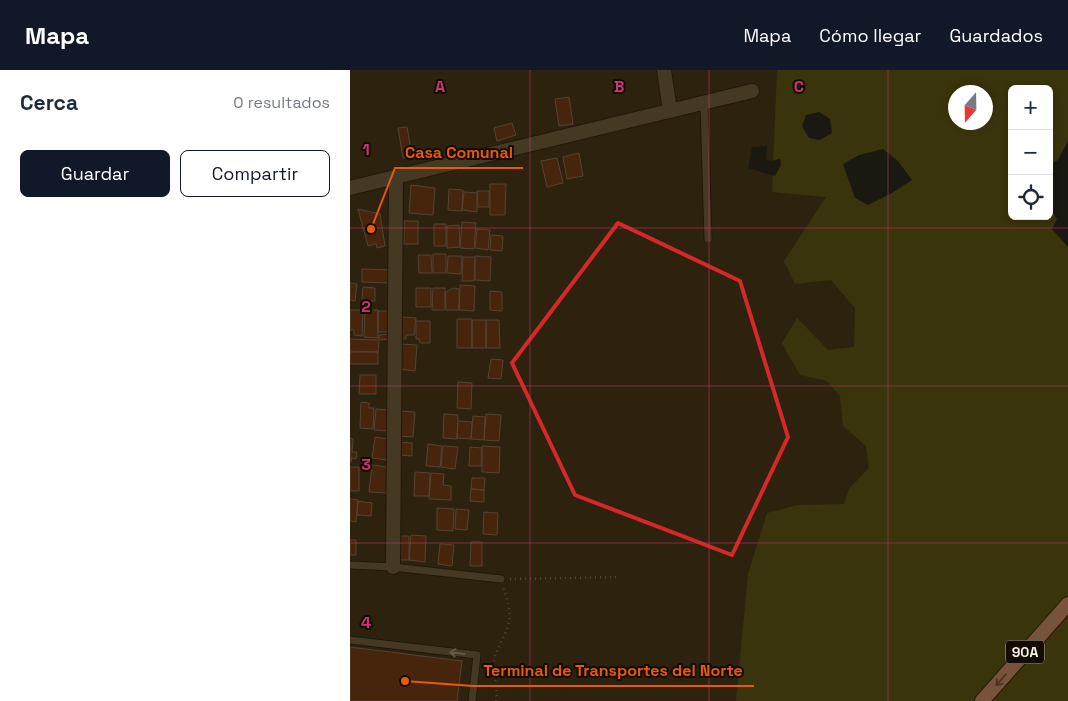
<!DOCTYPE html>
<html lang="es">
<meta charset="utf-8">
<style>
body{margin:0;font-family:"Space Grotesk",sans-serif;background:#f2f2f3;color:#1f2937}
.controls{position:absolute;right:15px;top:15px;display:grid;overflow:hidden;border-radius:8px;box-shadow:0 2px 8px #0003}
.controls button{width:45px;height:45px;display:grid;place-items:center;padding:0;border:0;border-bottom:1px solid #e0e1e3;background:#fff;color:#1f2937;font:25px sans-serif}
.compass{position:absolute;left:598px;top:15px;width:45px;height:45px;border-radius:50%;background:#fff;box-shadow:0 2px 8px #0003;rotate:200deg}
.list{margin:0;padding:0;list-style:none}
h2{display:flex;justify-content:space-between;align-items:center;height:65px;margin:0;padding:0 20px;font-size:21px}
h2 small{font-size:16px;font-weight:400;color:#747a83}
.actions{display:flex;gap:10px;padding:15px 20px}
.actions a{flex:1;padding:11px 0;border:1px solid #111827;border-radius:8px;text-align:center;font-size:18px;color:#111827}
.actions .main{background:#111827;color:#fff}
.icon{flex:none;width:28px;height:28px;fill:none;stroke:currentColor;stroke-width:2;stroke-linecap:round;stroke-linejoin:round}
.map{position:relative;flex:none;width:718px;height:631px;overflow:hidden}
header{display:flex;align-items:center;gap:30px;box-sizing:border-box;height:70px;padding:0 25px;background:#111827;color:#fff}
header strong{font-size:24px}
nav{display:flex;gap:28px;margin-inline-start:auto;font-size:18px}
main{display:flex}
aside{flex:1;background:#fff}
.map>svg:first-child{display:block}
</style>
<header>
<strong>Mapa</strong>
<nav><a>Mapa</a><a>Cómo llegar</a><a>Guardados</a></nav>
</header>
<main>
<aside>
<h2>Cerca<small>0 resultados</small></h2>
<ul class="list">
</ul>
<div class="actions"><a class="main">Guardar</a><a>Compartir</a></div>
</aside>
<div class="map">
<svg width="718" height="631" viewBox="0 0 718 631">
<rect width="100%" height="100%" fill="#2e220e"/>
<path fill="#484a08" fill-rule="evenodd" d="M427,0H718V71L708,90L699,95V19H662V146H699V136L707,149L702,159L718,177V631H386L398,504L417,443L448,435L494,434L499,419L519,398L516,376L493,356L490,326L477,311L450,305L432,273L447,248L478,280L504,277L505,238L481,210L445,214L434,191L476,127L422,122ZM606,22H636V52H606Z"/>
<path fill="#020f14" d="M469,42L480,49L482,63L470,70L459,68L452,56L456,45Z
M718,71V177L702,159L707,149L699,136V95L708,90Z
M417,76L416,90L421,91L430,89L431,95L425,106L398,98L402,77Z
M533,79L548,91L562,110L542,123L518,135L505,128L493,94L509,85Z"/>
<path fill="#65280b" stroke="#836a60" d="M219,27L223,54L209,56L205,29Z
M162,53L166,65L147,71L144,58Z
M57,57L62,86L53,88L48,58Z
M229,83L233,106L217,109L213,87Z
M207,88L213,113L197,117L191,91Z
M140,114H156L155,145H140Z
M61,115L85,118L83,145L59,143Z
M99,119L113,120L112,141L98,140Z
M127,121H139V137H128Z
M114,122L127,123V142L112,140Z
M8,139L30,144L35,176L27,178L26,174L18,176Z
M54,151H68V174H54Z
M112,152L126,153L124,179L110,178Z
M84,154H96V176H84Z
M109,155L110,177L97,178V156Z
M127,159L140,160L138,180L125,178Z
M141,165L153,166L152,181L140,180Z
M83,184H96V203H83Z
M68,185H81L82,203H69Z
M98,186H112L111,204L97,203Z
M125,186L141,187L140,211L125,210Z
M113,187H125L124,211H112Z
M12,199L42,200L41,213L12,212Z
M0,213L7,214L5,231L0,230Z
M110,215L125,216L124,241L109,240Z
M13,217L25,218V231H12Z
M66,218H81V237H66Z
M83,218H95V240H82Z
M103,218L109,219V240H96L95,223Z
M140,221L152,222V241L140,240Z
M0,240H13L12,266L4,265V260H0Z
M15,240H28V268L14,267Z
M28,241H43L42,262H28Z
M51,247L66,248L64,265H56V269H50Z
M107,249H122V278H107Z
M122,250H136V278H122Z
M136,250H149L150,278H136Z
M66,251H80V273H70L69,269H66Z
M42,264V269L29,270V265Z
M0,269L29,270L28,282L0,281Z
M51,274L67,275L65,301L49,299Z
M0,282H28V294H0Z
M141,289L153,290L151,309L138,308Z
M10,305H26V324H9Z
M108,312L122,313L121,339L107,338Z
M11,332L19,333V338H24L23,359L10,358Z
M26,339L40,340L38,361L24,360Z
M49,341L65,342L63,367L48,366Z
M94,344L108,345L107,369L93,368Z
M136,344L151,345L149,371L134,370Z
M123,346L135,347L134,370L121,369Z
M108,351L122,352L121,369L107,368Z
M25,367L39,369L36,390L22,388Z
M0,368L3,369L2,382H7L6,389L1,388V392Z
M49,372L62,373V386L48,385Z
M78,374L92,376L90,397L76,396Z
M93,376L108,377L105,399L91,397Z
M132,376L150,377L149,403L132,402Z
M120,377L132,378L131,396H119Z
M22,395L37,397V423L19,422Z
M0,397H9V421H0Z
M65,402L80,403L79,426H64Z
M81,403L94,404L93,415L101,416V430L79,429Z
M122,408H135L134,420L121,419Z
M121,419L134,420V432L120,431Z
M0,429L8,430L6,452L0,451Z
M8,431L22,433L21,446L7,445Z
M87,438L104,439L103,461L87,460Z
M106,439L119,440L117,460L105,459Z
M134,442L148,443L147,465L133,464Z
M61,465L76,466L75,492L59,490Z
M50,466H59V490H49Z
M0,470H6V485H0Z
M121,472H132V496H120Z
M90,474L104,475L102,496L88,494Z
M0,577L112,591L107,631H0Z"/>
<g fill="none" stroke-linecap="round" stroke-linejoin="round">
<g stroke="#160b00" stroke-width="9">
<path id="service" d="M354,33L358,169
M0,495L43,497L151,509
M0,570L127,585L122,631"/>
</g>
<g stroke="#160b00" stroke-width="16">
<path id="minor" d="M314,0L320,41
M0,118L402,21
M43,497L46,108"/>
</g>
<g stroke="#160b00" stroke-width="16">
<path id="trunk" d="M632,631L718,534"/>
</g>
<path stroke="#786e5d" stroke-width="2.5" stroke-dasharray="1 4" stroke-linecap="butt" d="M160,509L270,507
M146,631C149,619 143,608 144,596C144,580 154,570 158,556C162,544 157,528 153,517"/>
<use href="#service" stroke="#62543f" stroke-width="7"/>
<use href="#minor" stroke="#62543f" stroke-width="14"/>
<use href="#trunk" stroke="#d38f74" stroke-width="14"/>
</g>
<defs><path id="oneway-shaft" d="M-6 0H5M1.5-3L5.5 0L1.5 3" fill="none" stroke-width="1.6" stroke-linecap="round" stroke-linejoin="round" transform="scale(1.25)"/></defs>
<use stroke="#a59a89" href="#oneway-shaft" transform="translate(107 583) rotate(-173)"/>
<use stroke="#724e3c" href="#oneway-shaft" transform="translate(651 610) rotate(131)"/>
<path d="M0 0H718V631H0ZM268,153L390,211L438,367L382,485L225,425L162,293Z" fill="#2e220e" fill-opacity=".55" fill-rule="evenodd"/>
<path fill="none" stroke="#d62828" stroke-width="4" stroke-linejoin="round" d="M268,153L390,211L438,367L382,485L225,425L162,293Z"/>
<path fill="none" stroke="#ca386f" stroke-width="1" stroke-opacity="0.55" d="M180,0V631M359,0V631M538,0V631M0,158H718M0,316H718M0,473H718"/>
<g text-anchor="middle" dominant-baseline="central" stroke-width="4" stroke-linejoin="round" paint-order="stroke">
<rect fill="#120c05" stroke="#b2aba0" stroke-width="1" x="656" y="570.5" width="38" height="23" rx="4"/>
<g font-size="14" font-weight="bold" fill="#f7efe3">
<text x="675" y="582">90A</text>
</g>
</g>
<g font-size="16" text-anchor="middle" font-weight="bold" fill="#ca386f" stroke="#120c05" stroke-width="4" stroke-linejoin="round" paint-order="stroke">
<text x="90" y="22">A</text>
<text x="269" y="22">B</text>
<text x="449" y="22">C</text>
<text x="16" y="85">1</text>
<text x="16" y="242">2</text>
<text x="16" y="400">3</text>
<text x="16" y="558">4</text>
</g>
<path fill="none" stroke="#e8590c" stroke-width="2" d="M21 159L45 98H173M55 611L123 616H404"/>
<g fill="#e8590c" stroke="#120c05" stroke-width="2">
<circle cx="21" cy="159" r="5"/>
<circle cx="55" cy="611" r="5"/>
</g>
<g font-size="16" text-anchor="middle" font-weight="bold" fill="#e8590c" stroke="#120c05" stroke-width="4" stroke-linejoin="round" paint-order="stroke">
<text x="109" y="88">Casa Comunal</text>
<text x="263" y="606">Terminal de Transportes del Norte</text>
</g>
</svg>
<div class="controls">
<button>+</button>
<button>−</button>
<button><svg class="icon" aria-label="locate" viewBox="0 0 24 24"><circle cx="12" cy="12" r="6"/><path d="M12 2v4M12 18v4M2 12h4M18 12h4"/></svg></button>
</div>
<svg class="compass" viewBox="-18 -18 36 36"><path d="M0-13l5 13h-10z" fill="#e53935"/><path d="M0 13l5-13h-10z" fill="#747a83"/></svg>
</div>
</main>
